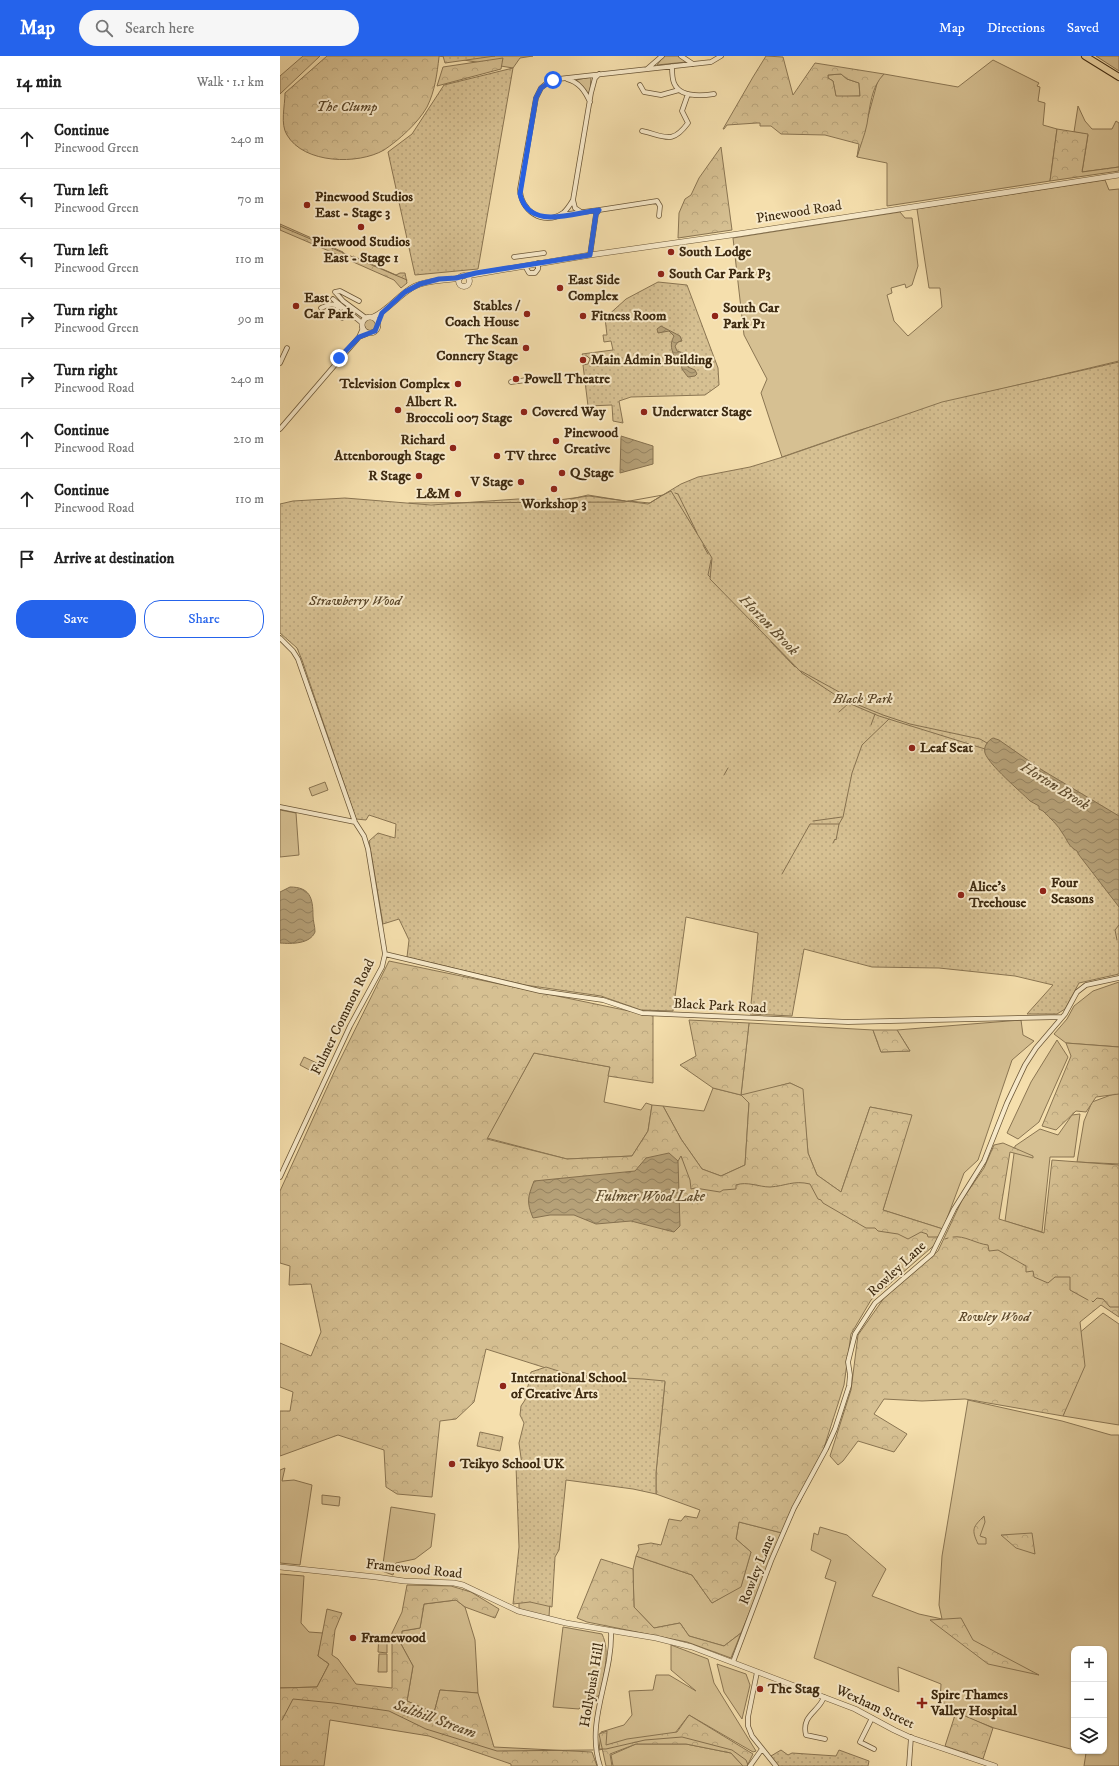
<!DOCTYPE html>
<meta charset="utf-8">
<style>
body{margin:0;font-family:"IM FELL DW Pica",serif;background:#f6f6f6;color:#222}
.controls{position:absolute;right:12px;bottom:12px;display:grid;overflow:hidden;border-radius:8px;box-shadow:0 1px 3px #0004}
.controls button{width:36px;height:36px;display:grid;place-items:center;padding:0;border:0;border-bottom:1px solid #e0e0e0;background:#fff;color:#222;font:20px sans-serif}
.stop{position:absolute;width:12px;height:12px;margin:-9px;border:3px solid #2563eb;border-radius:50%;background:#fff}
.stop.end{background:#2563eb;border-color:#fff;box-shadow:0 1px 4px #0008}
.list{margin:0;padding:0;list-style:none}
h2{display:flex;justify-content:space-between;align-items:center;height:52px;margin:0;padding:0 16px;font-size:17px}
h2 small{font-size:13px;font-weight:400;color:#767676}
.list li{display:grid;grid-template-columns:26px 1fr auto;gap:12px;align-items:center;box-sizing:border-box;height:60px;padding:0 16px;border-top:1px solid #e0e0e0}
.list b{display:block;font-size:15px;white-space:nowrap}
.list p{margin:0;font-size:13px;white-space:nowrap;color:#767676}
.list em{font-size:13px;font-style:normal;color:#767676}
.actions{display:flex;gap:8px;padding:12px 16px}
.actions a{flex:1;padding:9px 0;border:1px solid #2563eb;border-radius:16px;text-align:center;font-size:14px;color:#2563eb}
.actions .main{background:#2563eb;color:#fff}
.icon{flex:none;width:22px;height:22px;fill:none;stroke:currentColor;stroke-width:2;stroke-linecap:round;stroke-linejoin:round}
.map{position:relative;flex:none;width:839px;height:1710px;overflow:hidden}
header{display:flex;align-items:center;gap:24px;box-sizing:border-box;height:56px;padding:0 20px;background:#2563eb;color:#fff}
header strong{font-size:19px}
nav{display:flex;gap:22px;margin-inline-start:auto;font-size:14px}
.search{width:280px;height:36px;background:#f6f6f6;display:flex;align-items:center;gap:10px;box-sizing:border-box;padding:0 14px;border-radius:22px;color:#767676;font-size:15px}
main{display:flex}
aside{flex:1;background:#fff}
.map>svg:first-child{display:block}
</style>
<header>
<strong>Map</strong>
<div class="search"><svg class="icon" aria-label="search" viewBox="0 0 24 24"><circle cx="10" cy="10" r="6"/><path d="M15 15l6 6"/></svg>Search here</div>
<nav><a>Map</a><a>Directions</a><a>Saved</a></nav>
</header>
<main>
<aside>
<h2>14 min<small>Walk · 1.1 km</small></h2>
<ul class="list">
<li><svg class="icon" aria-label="ahead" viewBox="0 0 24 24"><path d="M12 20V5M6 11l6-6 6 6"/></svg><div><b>Continue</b><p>Pinewood Green</p></div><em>240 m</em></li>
<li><svg class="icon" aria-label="left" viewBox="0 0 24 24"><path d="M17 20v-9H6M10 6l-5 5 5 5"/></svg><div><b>Turn left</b><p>Pinewood Green</p></div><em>70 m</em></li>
<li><svg class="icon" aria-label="left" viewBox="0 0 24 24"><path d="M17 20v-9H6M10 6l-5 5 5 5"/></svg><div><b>Turn left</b><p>Pinewood Green</p></div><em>110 m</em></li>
<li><svg class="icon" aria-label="right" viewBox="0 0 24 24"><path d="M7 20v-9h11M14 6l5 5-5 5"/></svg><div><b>Turn right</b><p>Pinewood Green</p></div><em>90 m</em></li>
<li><svg class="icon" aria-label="right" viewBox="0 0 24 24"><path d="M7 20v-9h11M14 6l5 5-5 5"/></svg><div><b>Turn right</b><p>Pinewood Road</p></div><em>240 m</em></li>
<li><svg class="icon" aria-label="ahead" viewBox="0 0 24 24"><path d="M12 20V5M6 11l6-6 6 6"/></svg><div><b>Continue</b><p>Pinewood Road</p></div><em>210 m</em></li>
<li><svg class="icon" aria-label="ahead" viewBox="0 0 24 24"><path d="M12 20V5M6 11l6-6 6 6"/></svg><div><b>Continue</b><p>Pinewood Road</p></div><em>110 m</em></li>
<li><svg class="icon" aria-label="arrive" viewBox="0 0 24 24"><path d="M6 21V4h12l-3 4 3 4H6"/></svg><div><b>Arrive at destination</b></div></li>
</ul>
<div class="actions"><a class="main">Save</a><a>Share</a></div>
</aside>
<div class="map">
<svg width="839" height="1710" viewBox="0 0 839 1710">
<defs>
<pattern id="forest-crowns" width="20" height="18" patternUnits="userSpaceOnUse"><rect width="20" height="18" fill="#d6c092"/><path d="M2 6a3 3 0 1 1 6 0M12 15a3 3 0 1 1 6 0" fill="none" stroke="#b9a57d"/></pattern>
<pattern id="park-dots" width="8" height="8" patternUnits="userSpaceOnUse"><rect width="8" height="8" fill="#d6c092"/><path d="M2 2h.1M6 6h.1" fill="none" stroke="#b9a57d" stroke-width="1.8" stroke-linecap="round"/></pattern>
<pattern id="water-waves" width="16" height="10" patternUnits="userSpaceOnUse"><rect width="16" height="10" fill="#b6a178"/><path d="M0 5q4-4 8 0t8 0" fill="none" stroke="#958361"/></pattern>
</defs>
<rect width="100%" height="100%" fill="#f5dfad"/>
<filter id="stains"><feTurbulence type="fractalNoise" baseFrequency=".005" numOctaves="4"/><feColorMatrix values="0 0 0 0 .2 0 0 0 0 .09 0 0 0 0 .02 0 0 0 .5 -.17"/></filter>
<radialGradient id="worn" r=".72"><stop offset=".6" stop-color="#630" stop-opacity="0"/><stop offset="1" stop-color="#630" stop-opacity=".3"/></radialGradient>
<path fill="#d6c092" stroke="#8a7552" d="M159,0H253L240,2L233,12Z
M384,0H399L406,6L377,9Z
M816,0H839V15Z
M713,4L759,27L757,30L760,31L758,45L765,47L763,69L777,73L770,125L607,150V107L577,101L598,24L604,18L678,31Z
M561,18L567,23L579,27L580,40L556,41L553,25L548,22V19Z
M311,21L310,37H307L296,24Z
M798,50L805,65L812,73H832L836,65L839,67V111L802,116L808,79L794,76Z
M825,124L829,134L839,133V305L692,340L577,375L502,401L481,337L487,323L464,279L453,182L620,156L625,162H632L638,210L632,229L626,232L625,228L611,232L612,237L607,239L614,265L628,280L662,251L660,232H649L637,153Z
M84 269a6 6 0 1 1 12 0a6 6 0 1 1-12 0Z
M45,726L48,734L32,740L29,732Z
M0,754L16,757L19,799L0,801Z
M839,926V991L786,987L774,978L787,963L794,950L813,935Z
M741,964L743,979L754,985L732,1004L698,1104L684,1117L663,1173L603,1154L631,1059L590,1051L561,1136L537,1119L528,1097L522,1033L510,1027L462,1040L469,1047L465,1109L441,1120L422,1113L401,1083L383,1050L424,1055L433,1032L461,1039L469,967L593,974L601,996L630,995L617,974Z
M777,984L788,1001L759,1066L738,1083L727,1077L751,1026Z
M254,997L330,1011L324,1046L361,1054L366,1047L372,1049L368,1075L352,1100L287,1103L207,1082Z
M24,1001L41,1009L37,1018L20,1009Z
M839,1036V1108L797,1106L804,1065L812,1046Z
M800,1058L794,1101H770L762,1176L725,1165L735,1090L760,1073L778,1079L792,1059Z
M823,1257L839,1268V1369L783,1360L801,1308L798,1278Z
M688,1344L782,1365L831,1379H839V1710H804L806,1697L798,1695H824V1593H794V1694L714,1672L676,1657L675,1661L670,1660L671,1649L660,1646L661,1628L618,1611L619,1636L534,1602L556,1526L545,1522L551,1504L531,1494L534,1477L538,1479L540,1471L567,1479L606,1513L592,1540L639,1558L662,1563L659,1549L662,1500Z
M5,1412L2,1425L14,1424L32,1429L20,1509L0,1507V1414Z
M42,1439L60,1441L59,1450L42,1448Z
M111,1451L155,1458L151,1491L135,1503L116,1507L113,1519L102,1515Z
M459,1466L502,1477L461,1577L444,1590L409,1580L400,1567L374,1572L354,1551L353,1513L356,1500L412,1519L432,1547L461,1530L471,1496L456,1483Z
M0,1518L24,1520L21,1567L29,1576L43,1577L38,1600L49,1608L37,1631L0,1632Z
M271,1528L269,1561L239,1553V1533Z
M176,1544L185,1551L195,1584L198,1637L160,1634L154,1657L127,1645L133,1610L121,1588L122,1575L140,1572L144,1548Z
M283,1571L322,1578C331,1596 323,1621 320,1639L304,1647L299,1653L273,1651Z
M99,1579H107V1597L98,1596Z
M391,1589L428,1603L434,1627L476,1695L473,1696L409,1659L392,1681L348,1687L319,1694L321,1676L344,1669L352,1659L349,1635L373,1634L376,1619H389L416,1635L391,1614Z
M99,1598H107V1616H98Z
M437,1608L466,1618L470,1629L462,1663L444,1636Z
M356,1688H406L451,1697L463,1710H333L331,1699Z"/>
<path fill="url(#forest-crowns)" stroke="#8a7552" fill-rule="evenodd" d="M23,0H40L0,38V20Z
M47,0H159V1C157,18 155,35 147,51C138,67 119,84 104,94C78,109 24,108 7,79C0,68 5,50 5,37Z
M486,0L503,1L513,39L535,7L604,18C591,31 590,51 587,68C585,79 580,90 577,101L579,88L545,79L501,78L491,70H480V67H477L447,69L444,73H443L473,21ZM561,18L567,23L579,27L580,40H556L553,25L548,22V19Z
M223,2L221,13L157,30L163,11Z
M777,73L808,78L802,116L839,111V115L770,125Z
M441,91L452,174L398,182L399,157L405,143L411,139L419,122Z
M0,168L63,196V201L0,174Z
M73,200L116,219L120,217H125L127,227L121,232L114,224L71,205Z
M109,905L373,960V1027L328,1020L330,1011L254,997L207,1083L287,1103L352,1100L368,1075L372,1049L383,1050L401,1083L422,1113L441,1120L465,1109L469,1047L461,1039L433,1032L400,1009L416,1000L409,964L469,967L461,1039L510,1027L523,1033L528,1097L537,1119L561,1136L590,1051L632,1059L603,1154L663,1173L658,1186L591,1244L571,1278L564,1329L543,1395L520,1446L502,1477L459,1466L456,1483L471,1496L461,1531L432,1547L412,1519L356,1500L359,1493L358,1489L371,1487L381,1489L389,1463L401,1465L405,1460L417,1462L420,1454L376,1438V1417L385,1326L291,1319L266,1312L206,1293L194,1346L176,1363L160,1365L152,1441L117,1438L106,1431L104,1394L58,1379L0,1400V1355H10L13,1336L0,1331V1287L31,1300L41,1276L31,1228L9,1229L10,1210L0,1207V1135L56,1012Z
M593,974H617L630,995L601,996Z
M786,987L839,991V1038L816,1041L806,1056L796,1055L776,1074L762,1070L791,1000Z
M723,1087L753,1100V1102L730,1096L719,1163L764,1177L772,1104L839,1109V1261L821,1249L800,1266L805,1310L783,1360L685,1343L642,1345L604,1343L594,1358L627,1378L614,1396L578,1385L563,1405L558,1409L550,1400L571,1334L578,1279L604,1242L658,1195L682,1144L704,1112L714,1089Z
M704,1460L705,1466L700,1480L706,1482V1488H698C691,1473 693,1471 704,1460Z
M752,1477L755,1498L736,1492L721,1479Z
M321,1503L353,1513L354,1551L374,1572L400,1567L409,1580L444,1590L461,1577L451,1602L407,1586L307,1566L297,1562Z
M127,1529L171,1530L191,1536L219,1553L215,1562L185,1551L176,1544L144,1548L140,1572L122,1575L121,1588L133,1610L127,1645L154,1657L160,1634L198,1637L214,1691L312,1696L317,1710H231V1708L149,1680L50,1664L44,1710H0V1632L37,1631L49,1608L38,1600L47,1553L62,1557L55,1574L52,1599L58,1603L76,1628L112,1632V1577L122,1556Z
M681,1562L693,1584L759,1619L708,1608L650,1564Z
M676,1656L713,1672L703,1703L665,1690Z
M409,1659L473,1698L467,1710H463L451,1697L406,1688H356L330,1698L332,1710H326L319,1678L327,1675L326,1689L347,1683L397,1676Z"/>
<path fill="url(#park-dots)" stroke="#8a7552" d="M163,0H215L165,7Z
M233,12L198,213L135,219L108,96L132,78L164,29Z
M378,226L407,229L438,312L439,329L425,339L351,341L339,345L343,367L333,365L332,349L308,350L303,309L308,308L310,303L307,300H303L302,298L333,294L331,285L324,286L323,279H327L325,262L346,243Z
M839,306V918L799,927L785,953L777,958H747L773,929L735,920L659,912L592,911L524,893L512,960L470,958L478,877L406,861L393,955L361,954L321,940L245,929L127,901L129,884L119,863L103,868L89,785L98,777L115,782L116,768L89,759L86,764L76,763L22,604L17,592L0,577V448L13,445L65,442L151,449L238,443L271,445L309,440L368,448L401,428L418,421L470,411L503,401L662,346Z
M266,1311L291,1319L363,1323L385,1325L376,1417V1438L353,1433L286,1424L279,1494L275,1501L272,1551L250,1546L233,1548L239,1491L236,1410L242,1409L239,1387L244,1367L240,1359L241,1350L245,1344L251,1316Z
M200,1376L223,1381L220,1395L197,1390Z
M501,1694L508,1699L512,1697L556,1700L559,1694L589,1705L588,1710H496L491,1700Z"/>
<path fill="url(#water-waves)" stroke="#86714f" d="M381,270L400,280L402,285L398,286L395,290L397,295L407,298L409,302L408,311L415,314L417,318L415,320L408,321L402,313L401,305L395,303C392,294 389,289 394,280L389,275L378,277L377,273Z
M341,380L373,390V408L340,417Z
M713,682L719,684L762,714L839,760V851L799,799L797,795C788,790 788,785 783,778C778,769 770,762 763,755L759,753V750L750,745C740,735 709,709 705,697C703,691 708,684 713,682Z
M10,831C30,831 33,842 33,860C33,865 35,870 35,876C30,888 12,888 0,887V836Z
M389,1097L398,1105L400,1170L394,1176L351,1165L316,1168L294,1159H270L253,1162C246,1145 248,1141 254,1125L355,1115L366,1102Z"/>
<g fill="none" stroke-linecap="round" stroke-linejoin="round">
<path stroke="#86714f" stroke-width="1" d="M0,170L127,224
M395,437L398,438L417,477
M291,443L308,439L345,445
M348,445L370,447L381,440
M129,447L344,446L383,439L391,435L432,502L430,523L522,617L566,646L599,660L705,693
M423,489L428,498
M430,521L428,519L431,504
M471,563L479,571
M491,586L515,611
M521,615L561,637L571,646L603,659L630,668L700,683L707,687
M559,656L569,647
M591,669L595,658
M444,719L448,712
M533,765L562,761
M553,787L555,783L556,784L559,768L563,761L572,717L582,689L609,663
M502,818L530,768H559
M837,884L835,874L839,869
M398,1105L401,1100L410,1124L411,1133L415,1132L440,1136L443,1134L456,1133V1129C467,1125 479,1131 490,1131C506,1130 513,1124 530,1128L538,1143L541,1144L543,1147L586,1172H595L598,1175L618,1178L628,1183L641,1176L647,1178L648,1181H659
M673,1181C684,1179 697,1188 708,1189L709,1195L718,1194L746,1210V1216L753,1215L754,1221L768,1227L775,1221H790V1234L808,1244
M665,1183L668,1182
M812,1245L813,1246L817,1242L823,1243L830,1251H839
M2,1664L13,1643L54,1647L109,1655L146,1673L217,1695L313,1694
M319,1693H326L365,1684L402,1681L452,1694L466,1704L468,1709"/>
<g stroke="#6b5738" stroke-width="5.5">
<path id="minor" d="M401,0L413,8
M392,10C392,15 392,22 394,27C400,42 421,40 434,38
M367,13L382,0
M319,18L315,22L311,37L293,144C290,149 287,154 283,157C263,171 240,154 240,133L256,42L261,32L268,26L278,23L431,6L441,0
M287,23C299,26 305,35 310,46
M360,29L364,36L381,39L399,34
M362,75C385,80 392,89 408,67L402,55L408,38
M293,144L295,152L301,156
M319,154L377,145L380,150L379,160
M280,159L319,154L316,158L310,199
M234,201L264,197
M245,210L249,217H255L258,213V207
M55,236L60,235L79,245
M56,237L63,245L86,262
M53,243L82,267
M59,250L55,256L62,262L68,256
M41,252C48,249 54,246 61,252
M79,281L89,277
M0,307L7,292
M231,326L247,324
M0,373L79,281L83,272
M0,582L13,595L18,603L75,766L84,780L88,793L105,898L102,911L70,970L0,1121
M0,751L75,766
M105,898L260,935L323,944L362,957L568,966L782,961
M453,1606L491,1505L514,1452L546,1393L555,1373L569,1330L570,1319L568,1306L575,1278L595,1247L652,1198L674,1153L704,1105L727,1047L745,1009L756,992L785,958L797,936L806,929L839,922
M477,1616L468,1661V1670L472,1680L496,1710
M544,1641C539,1656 521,1659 526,1679L545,1683
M592,1662L580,1686L594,1693
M320,1710C305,1665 333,1621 331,1575
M470,1710L482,1693
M629,1710L631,1681"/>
</g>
<g stroke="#6b5738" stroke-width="6">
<path id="tertiary" d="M178.5 225a5.5 5.5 0 1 1 11 0a5.5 5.5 0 1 1-11 0Z
M186,220L310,199L458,178L839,119
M93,261C109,254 119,238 135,230C150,223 164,225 180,222
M82 269a8 8 0 1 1 16 0a8 8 0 1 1-16 0Z
M0,1511L96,1521L124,1525L174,1527L183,1529L238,1555L286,1567L376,1582L412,1591L575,1653L614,1674L629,1681L715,1710"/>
</g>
<g stroke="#3d2a11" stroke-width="8">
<path id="primary" d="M805,0L839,21"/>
</g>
<use href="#minor" stroke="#f8eaca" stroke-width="4"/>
<use href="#tertiary" stroke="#f8eaca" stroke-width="5"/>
<use href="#primary" stroke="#f5dfad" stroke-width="6"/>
</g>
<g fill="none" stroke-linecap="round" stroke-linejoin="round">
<path stroke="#2563eb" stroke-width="5" d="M59,302L79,281L95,275L102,257L125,236L140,228L159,223L176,222L196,217L310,199L316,158L319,154C292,157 249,175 240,138L256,42L261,32L273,24"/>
</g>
<g fill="#8f2418" stroke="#f8eaca" stroke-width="1.5">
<circle cx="27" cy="149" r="4"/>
<circle cx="81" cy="171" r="4"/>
<circle cx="391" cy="196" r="4"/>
<circle cx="381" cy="218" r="4"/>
<circle cx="280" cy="232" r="4"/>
<circle cx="16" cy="250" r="4"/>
<circle cx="247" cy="258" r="4"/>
<circle cx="303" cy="260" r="4"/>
<circle cx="435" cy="260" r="4"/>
<circle cx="246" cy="292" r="4"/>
<circle cx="303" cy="304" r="4"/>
<circle cx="236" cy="323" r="4"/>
<circle cx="178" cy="328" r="4"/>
<circle cx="118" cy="354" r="4"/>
<circle cx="244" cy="356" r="4"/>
<circle cx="364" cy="356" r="4"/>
<circle cx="276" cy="385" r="4"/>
<circle cx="173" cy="392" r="4"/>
<circle cx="217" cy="400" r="4"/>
<circle cx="282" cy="417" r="4"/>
<circle cx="139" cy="420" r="4"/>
<circle cx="241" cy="426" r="4"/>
<circle cx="274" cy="433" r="4"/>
<circle cx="178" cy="438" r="4"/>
<circle cx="632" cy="692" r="4"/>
<circle cx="763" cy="835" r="4"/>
<circle cx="681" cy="839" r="4"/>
<circle cx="223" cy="1330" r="4"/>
<circle cx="172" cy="1408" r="4"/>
<circle cx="73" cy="1582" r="4"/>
<circle cx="480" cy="1633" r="4"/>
<path d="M640 1641h4v4h4v4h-4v4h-4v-4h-4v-4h4z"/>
</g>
<g text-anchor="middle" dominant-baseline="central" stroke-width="4" stroke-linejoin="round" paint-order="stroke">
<g font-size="14" font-style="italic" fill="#5c482b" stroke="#f8eaca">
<text x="67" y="51">The Clump</text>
<text x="75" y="545">Strawberry Wood</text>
<text x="583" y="643">Black Park</text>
<text x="714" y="1261">Rowley Wood</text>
</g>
<g font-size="14" font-weight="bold" fill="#3d2a11" stroke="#f8eaca" text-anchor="start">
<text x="35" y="141">Pinewood Studios<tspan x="35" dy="16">East - Stage 3</tspan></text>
<text x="81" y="186" text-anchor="middle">Pinewood Studios<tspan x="81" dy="16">East - Stage 1</tspan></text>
<text x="399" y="196">South Lodge</text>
<text x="389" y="218">South Car Park P3</text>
<text x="288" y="224">East Side<tspan x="288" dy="16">Complex</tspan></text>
<text x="24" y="242">East<tspan x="24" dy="16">Car Park</tspan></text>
<text x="239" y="250" text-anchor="end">Stables /<tspan x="239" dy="16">Coach House</tspan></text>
<text x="443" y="252">South Car<tspan x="443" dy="16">Park P1</tspan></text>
<text x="311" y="260">Fitness Room</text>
<text x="238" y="284" text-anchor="end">The Sean<tspan x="238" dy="16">Connery Stage</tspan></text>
<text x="311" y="304">Main Admin Building</text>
<text x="244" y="323">Powell Theatre</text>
<text x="170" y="328" text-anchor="end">Television Complex</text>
<text x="126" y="346">Albert R.<tspan x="126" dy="16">Broccoli 007 Stage</tspan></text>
<text x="252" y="356">Covered Way</text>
<text x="372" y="356">Underwater Stage</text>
<text x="284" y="377">Pinewood<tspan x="284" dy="16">Creative</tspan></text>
<text x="165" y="384" text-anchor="end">Richard<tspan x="165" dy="16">Attenborough Stage</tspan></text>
<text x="225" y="400">TV three</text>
<text x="290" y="417">Q Stage</text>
<text x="131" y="420" text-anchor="end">R Stage</text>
<text x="233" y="426" text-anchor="end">V Stage</text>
<text x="170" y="438" text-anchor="end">L&amp;M</text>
<text x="274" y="448" text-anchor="middle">Workshop 3</text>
<text x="640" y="692">Leaf Seat</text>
<text x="771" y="827">Four<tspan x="771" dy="16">Seasons</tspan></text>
<text x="689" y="831">Alice's<tspan x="689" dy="16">Treehouse</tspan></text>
<text x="231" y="1322">International School<tspan x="231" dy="16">of Creative Arts</tspan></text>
<text x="180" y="1408">Teikyo School UK</text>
<text x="81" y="1582">Framewood</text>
<text x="488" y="1633">The Stag</text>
<text x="651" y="1639">Spire Thames<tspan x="651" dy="16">Valley Hospital</tspan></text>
</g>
<g font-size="14" fill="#3d2a11" stroke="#f8eaca">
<text transform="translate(519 156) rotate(-9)">Pinewood Road</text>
<text transform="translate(440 950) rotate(3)">Black Park Road</text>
<text transform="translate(63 961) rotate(-64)">Fulmer Common Road</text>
<text transform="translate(617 1213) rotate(-43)">Rowley Lane</text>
<text transform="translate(134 1513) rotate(6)">Framewood Road</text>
<text transform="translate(477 1514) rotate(-68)">Rowley Lane</text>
<text transform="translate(312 1629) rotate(-80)">Hollybush Hill</text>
<text transform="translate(595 1651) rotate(25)">Wexham Street</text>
</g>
<g font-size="15" font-style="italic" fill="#614e30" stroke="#f8eaca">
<text transform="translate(489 569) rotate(46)">Horton Brook</text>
<text transform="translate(775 730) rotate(32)">Horton Brook</text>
<text x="370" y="1140">Fulmer Wood Lake</text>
<text transform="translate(155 1663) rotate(20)">Salthill Stream</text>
</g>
</g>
<rect width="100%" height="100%" filter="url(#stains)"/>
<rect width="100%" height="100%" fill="url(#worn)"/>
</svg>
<div class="controls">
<button>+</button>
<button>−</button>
<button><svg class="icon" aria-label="layers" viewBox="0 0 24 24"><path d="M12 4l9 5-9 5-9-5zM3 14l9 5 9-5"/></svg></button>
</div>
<div class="stop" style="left:273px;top:24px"></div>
<div class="stop end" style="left:59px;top:302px"></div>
</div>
</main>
